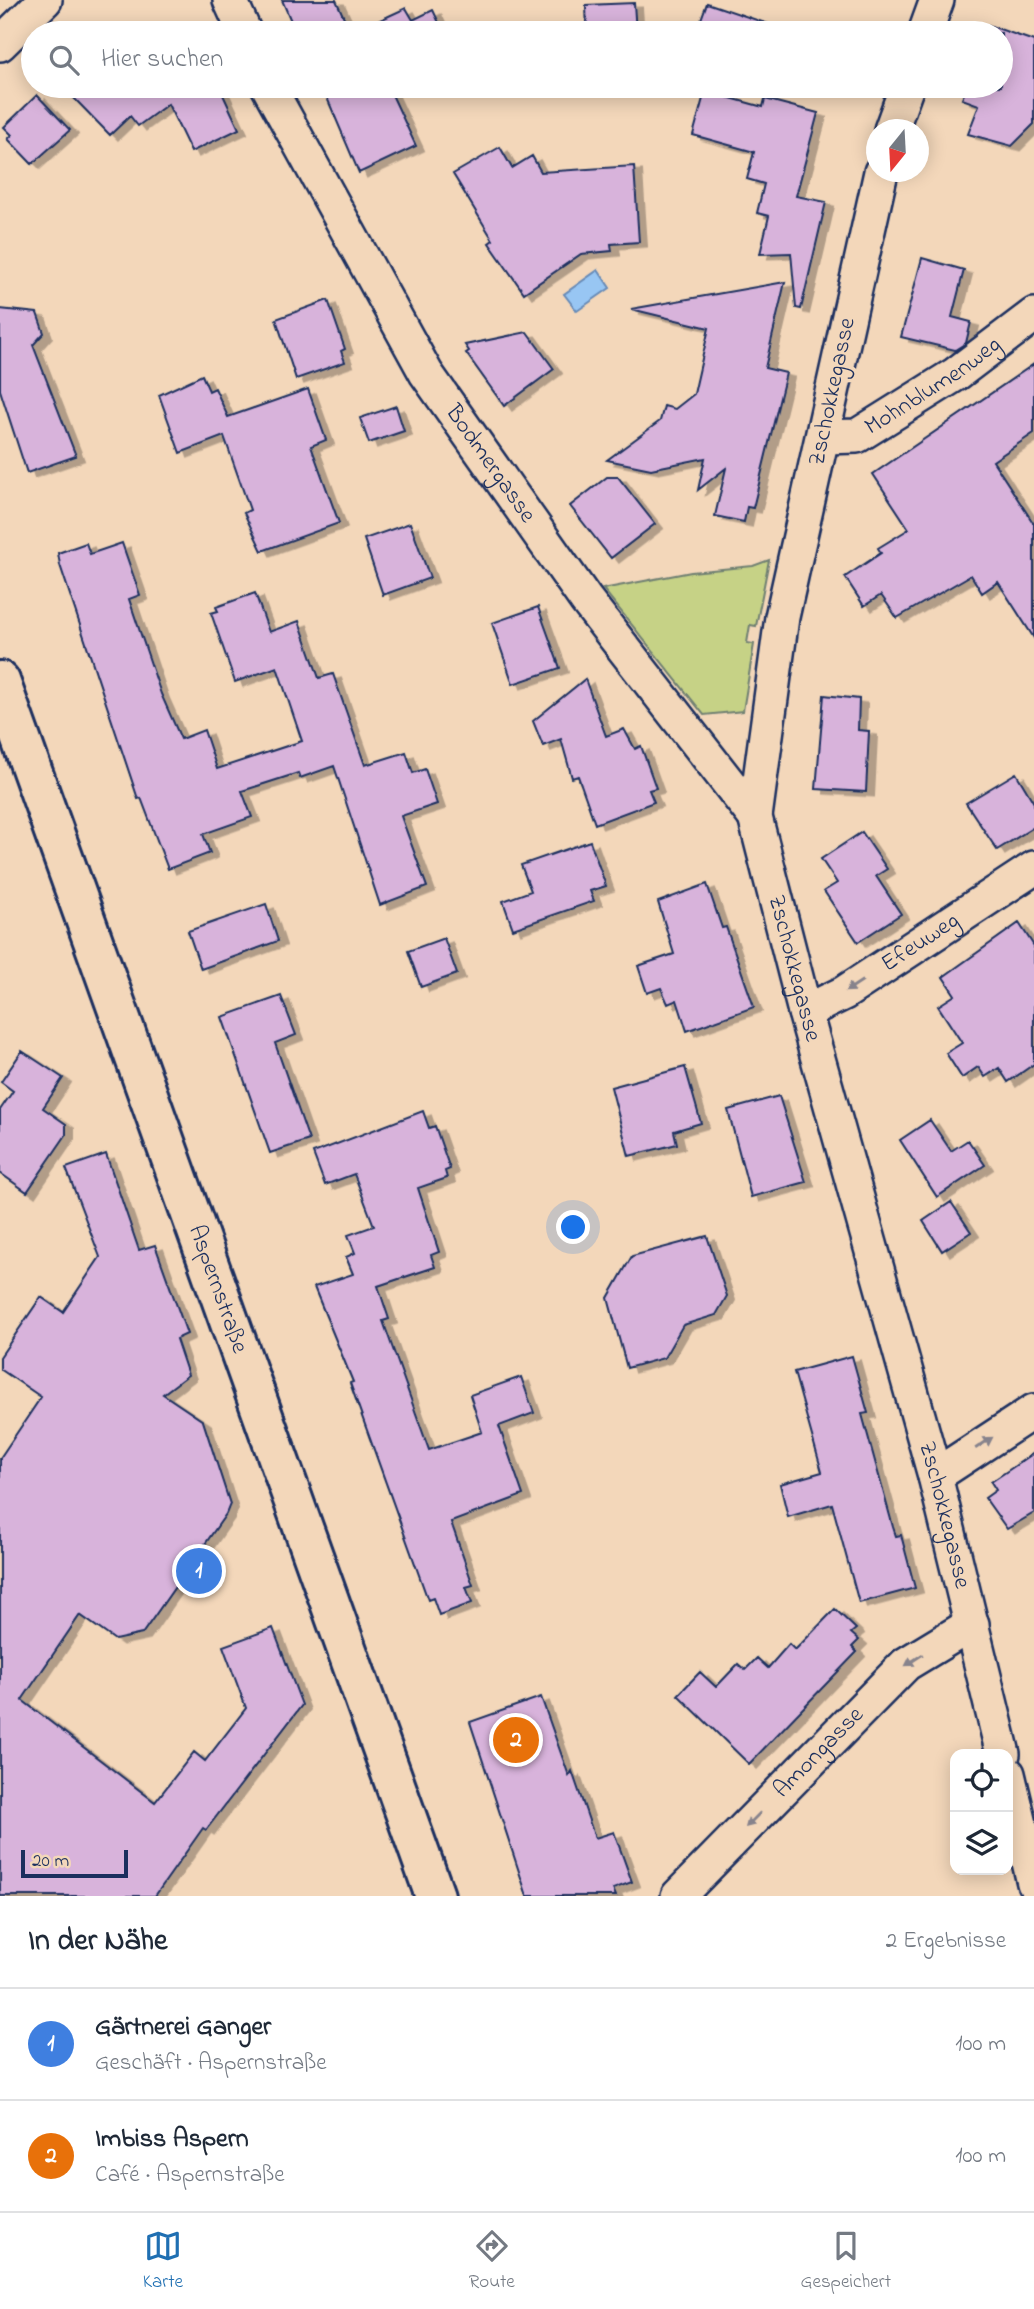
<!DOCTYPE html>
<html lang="de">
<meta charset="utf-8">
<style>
body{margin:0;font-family:"Indie Flower",sans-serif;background:#f2f2f3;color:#1f2937}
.controls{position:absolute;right:21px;bottom:21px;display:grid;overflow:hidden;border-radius:14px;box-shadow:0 4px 18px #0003}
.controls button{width:63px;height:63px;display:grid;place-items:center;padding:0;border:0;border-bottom:2px solid #e0e1e3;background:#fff;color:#1f2937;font:35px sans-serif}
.compass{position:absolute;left:866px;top:119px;width:63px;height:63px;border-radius:50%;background:#fff;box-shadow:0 4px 18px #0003;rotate:198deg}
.scale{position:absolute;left:21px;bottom:18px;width:107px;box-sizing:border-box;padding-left:7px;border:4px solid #1b2f5e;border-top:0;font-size:19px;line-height:24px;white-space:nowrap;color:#1b2f5e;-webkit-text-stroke:5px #f3d7ba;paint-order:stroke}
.you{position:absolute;left:574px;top:1228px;width:24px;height:24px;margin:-18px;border:5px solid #fff;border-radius:50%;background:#1a73e8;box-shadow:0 0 0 10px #1a73e833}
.badge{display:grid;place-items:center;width:46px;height:46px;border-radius:50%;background:#1f6fb2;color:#fff;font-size:23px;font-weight:700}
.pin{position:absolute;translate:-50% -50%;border:4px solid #fff;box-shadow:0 2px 7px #0006}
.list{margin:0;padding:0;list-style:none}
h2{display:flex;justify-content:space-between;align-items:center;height:91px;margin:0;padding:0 28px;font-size:30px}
h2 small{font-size:23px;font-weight:400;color:#747a83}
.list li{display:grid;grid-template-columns:46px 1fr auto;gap:21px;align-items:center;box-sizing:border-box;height:112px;padding:0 28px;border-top:2px solid #e0e1e3}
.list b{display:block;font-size:26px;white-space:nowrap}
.list p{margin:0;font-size:23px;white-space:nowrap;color:#747a83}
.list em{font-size:23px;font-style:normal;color:#747a83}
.icon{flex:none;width:38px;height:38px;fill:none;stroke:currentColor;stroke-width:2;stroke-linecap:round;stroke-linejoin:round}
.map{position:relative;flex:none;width:1034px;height:1896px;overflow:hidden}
.search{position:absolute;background:#fff;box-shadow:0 4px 18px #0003;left:21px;right:21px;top:21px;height:77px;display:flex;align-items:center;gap:18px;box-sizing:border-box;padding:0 24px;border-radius:38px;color:#747a83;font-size:26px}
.sheet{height:315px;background:#fff}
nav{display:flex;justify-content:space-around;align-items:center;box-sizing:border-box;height:98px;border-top:2px solid #e0e1e3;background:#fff;font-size:19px;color:#747a83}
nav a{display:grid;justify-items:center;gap:4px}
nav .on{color:#1f6fb2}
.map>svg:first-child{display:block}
</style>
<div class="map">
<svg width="1034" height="1896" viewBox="0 0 1034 1896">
<defs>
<filter id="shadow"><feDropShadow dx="8" dy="4.5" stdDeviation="0" flood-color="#0004"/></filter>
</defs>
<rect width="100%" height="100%" fill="#f3d7ba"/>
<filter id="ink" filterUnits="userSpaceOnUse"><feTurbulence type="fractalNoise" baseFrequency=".0143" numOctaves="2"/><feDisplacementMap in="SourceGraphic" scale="14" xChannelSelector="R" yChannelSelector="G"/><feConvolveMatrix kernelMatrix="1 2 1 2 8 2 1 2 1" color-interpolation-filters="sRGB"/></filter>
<g filter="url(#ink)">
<path fill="#c6d286" stroke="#708072" stroke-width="2" d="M769,560L756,626L750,625L747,643L754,644L743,711L704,715L603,589L691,572L753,566Z"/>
<path fill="#98c6f3" stroke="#668ab7" stroke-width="2" d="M598,270L610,288L577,311L564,294Z"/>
<path fill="#d8b3db" stroke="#1b2f5e" stroke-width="2" filter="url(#shadow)" d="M282,0H336L351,33H296Z
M634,3L636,33H587L586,5Z
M707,3L783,29L782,33H696Z
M406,8L413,20L433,10L444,33H352Z
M988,25L1034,41V124L1012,146L968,134L979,105L962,99L967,86H1001V33H985Z
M81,86H219L239,129L191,152L168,104L138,126L130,116L110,135L71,95Z
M322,86H388L416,146L359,173Z
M705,91L763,107L765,99L818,113L796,196L826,202L801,309L796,308L791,253L760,254L769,216L757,213L764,184L747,179L754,152L693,135Z
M37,95L70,130L32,164L8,139L12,135L4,127Z
M500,147L512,168L532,156L541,172L634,166L639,242L611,244L612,251L581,254L524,293L489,243L493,240L453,174Z
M922,258L964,270L952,317L971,322L966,343L955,350L901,337Z
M785,282L765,368L786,373L753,508L747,507L744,522L715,516L726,468L698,490L705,458L651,469L607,460L660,421L664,406L675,409L694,394L709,328L631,309Z
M328,300L345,349L341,351L345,362L296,379L276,319Z
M0,309L37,313L44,333L33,345L76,456L27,473L0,390Z
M527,332L554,369L504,406L466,353L469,351L465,345Z
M1034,364V433L993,461L1034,524V638L998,582L982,593L971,575L897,618L881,595L864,606L845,577L881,553L878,548L909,529L873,474Z
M202,375L209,391L215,388L228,417L308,389L326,440L311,446L339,523L262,551L244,513L250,510L224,436L180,453L159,395Z
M396,406L404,431L369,443L360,418Z
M607,477H618L655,524L611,558L570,506Z
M410,523L430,578L383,595L364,539Z
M86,543L90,554L122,543L140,595L129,599L161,694L181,739L204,730L217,769L302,741L277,667L235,682L211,613L218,611L216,607L255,593L269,632L299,621L319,678L333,674L365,765L406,752L413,773L425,769L437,804L401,816L427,887L380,905L334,766L300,778L298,773L242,791L252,817L203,834L210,853L168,869L141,798L138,799L60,565L58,553Z
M538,607L560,668L513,684L492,623Z
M585,679L606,736L624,729L635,749L641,746L656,788L649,790L654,802L595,824L578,776L572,778L561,739L543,746L533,721Z
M824,695L859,699L858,730L869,731L866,792L816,789Z
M1016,773L1034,803V827L997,850L966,803Z
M862,832L887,869L876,876L901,914L858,942L824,891L837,883L821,859Z
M590,841L606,886L590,891L594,901L513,929L503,901L531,891L521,865Z
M707,884L722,928L726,927L754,1007L687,1031L677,1000L668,1004L661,988L647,993L638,966L674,954L658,902Z
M266,904L278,941L201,969L188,931Z
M1019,923L1034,946V1064L1008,1082L999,1068L985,1077L978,1067L962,1078L946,1053L962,1043L938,1006L955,995L943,977Z
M444,938L457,974L421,987L408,951Z
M281,996L296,1035L275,1043L309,1140L270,1153L222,1017Z
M22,1051L63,1078L43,1108L66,1124V1135L27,1192L0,1173V1110L13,1091L1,1082Z
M685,1067L701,1123L674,1131L677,1144L629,1156L611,1087Z
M779,1096L806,1182L751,1197L728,1110Z
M423,1111L429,1128L435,1126L450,1169L445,1171L447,1178L418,1188L439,1252L431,1255L435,1267L378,1286L389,1319L383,1321L429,1450L482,1432L470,1395L521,1377L534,1413L499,1426L523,1495L451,1522L473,1585L466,1587L472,1603L439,1615L433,1598L428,1600L350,1383L353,1382L314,1287L353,1274L346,1257L355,1253L348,1235L374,1226L354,1174L325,1185L313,1153Z
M930,1120L951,1151L968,1140L985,1165L937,1197L900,1140Z
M106,1154L139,1250L155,1245L187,1334L176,1339L188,1375L163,1394L203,1421L230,1504L226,1514L142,1634L115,1640L80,1615L22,1700L155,1802L194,1752L205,1761L246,1708L223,1646L273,1628L302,1705L206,1830L203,1828L155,1896H0V1458L41,1397L0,1369V1357L41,1297L63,1312L100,1257L66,1168Z
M951,1202L971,1232L942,1251L923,1221Z
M707,1236L727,1296L716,1315L683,1325L664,1358L627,1368L608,1298L632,1256Z
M852,1356L868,1413L862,1414L893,1527L896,1536L901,1535L915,1588L859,1603L832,1504L788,1517L780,1484L822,1472L794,1372Z
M1034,1453V1513L1007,1529L985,1498L996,1490L991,1482Z
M835,1609L856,1629L851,1633L859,1640L852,1647L857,1652L749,1764L678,1695L700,1672L716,1687L738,1664L745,1670L757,1658L768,1668L789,1644L795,1650Z
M541,1697L569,1776L572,1771L595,1838L614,1832L632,1882L613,1889L616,1896H527L470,1722Z"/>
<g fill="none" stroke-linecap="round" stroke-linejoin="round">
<g stroke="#1b2f5e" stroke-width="38">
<g id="minor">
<path d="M230,0L245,33"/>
<path d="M925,33L937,0"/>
<path d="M0,44L45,0"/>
<path id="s1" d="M268,86L426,373L586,600L755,817"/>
<path d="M891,130L907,86"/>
<path id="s2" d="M881,172L782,617L755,817L805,1012L935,1476L1003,1754"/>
<path id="s3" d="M824,437L857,436L956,374L1034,315"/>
<path id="s4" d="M805,1012L844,993L1034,868"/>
<path d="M935,1476L1034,1411"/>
<path d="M1008,1774L1034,1883"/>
<path id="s5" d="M678,1896L906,1664L972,1624"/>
</g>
</g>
<g stroke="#1b2f5e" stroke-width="44">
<g id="secondary">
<path id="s6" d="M0,681L435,1896"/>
</g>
</g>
<use href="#minor" stroke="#f3d7ba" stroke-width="33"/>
<use href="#secondary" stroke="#f3d7ba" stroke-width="38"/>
</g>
<defs><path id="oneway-solid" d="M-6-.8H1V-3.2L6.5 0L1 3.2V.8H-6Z" transform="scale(1.75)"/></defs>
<g fill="#87838c">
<use href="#oneway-solid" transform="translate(854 986) rotate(147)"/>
<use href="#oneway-solid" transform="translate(984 1443) rotate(-33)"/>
<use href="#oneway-solid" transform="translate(914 1660) rotate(147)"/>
<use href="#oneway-solid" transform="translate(753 1820) rotate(135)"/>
</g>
</g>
<g text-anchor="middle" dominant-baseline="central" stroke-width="7" stroke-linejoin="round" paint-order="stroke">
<g font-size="24" fill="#1b2f5e" stroke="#f3d7ba">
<text stroke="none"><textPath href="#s3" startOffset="124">Mohnblumenweg</textPath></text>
<text transform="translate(833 392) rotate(-78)">Zschokkegasse</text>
<text stroke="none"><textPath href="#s1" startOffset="439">Bodmergasse</textPath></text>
<text stroke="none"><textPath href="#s4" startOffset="135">Efeuweg</textPath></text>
<text stroke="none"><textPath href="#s2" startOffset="814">Zschokkegasse</textPath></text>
<text stroke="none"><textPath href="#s6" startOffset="646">Aspernstraße</textPath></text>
<text stroke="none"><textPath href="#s2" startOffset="1381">Zschokkegasse</textPath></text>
<text stroke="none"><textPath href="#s5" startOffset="201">Amongasse</textPath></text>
</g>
</g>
</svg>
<div class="controls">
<button><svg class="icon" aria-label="locate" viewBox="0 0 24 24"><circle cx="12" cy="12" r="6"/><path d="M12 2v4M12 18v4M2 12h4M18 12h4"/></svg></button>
<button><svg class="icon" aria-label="layers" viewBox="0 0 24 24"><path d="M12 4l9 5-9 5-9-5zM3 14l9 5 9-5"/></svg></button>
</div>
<svg class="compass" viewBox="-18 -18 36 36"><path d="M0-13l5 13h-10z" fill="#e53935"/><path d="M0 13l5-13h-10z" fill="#747a83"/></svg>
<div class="scale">20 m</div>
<div class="you"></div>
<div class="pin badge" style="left:199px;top:1571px;background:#3f7fe0">1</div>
<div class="pin badge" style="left:516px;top:1740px;background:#e8710a">2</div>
<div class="search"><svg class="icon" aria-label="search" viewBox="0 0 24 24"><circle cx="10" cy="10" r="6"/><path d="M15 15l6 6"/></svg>Hier suchen</div>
</div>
<section class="sheet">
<h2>In der Nähe<small>2 Ergebnisse</small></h2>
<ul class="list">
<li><span class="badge" style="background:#3f7fe0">1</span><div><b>Gärtnerei Ganger</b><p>Geschäft · Aspernstraße</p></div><em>100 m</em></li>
<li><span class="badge" style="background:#e8710a">2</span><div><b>Imbiss Aspern</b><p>Café · Aspernstraße</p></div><em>100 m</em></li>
</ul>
</section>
<nav>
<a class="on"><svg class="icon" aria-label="map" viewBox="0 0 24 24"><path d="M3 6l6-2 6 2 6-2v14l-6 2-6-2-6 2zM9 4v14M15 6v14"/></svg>Karte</a>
<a><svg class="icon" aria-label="directions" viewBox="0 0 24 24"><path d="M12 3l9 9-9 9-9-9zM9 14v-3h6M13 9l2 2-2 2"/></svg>Route</a>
<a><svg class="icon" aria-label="saved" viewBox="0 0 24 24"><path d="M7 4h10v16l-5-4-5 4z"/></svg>Gespeichert</a>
</nav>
